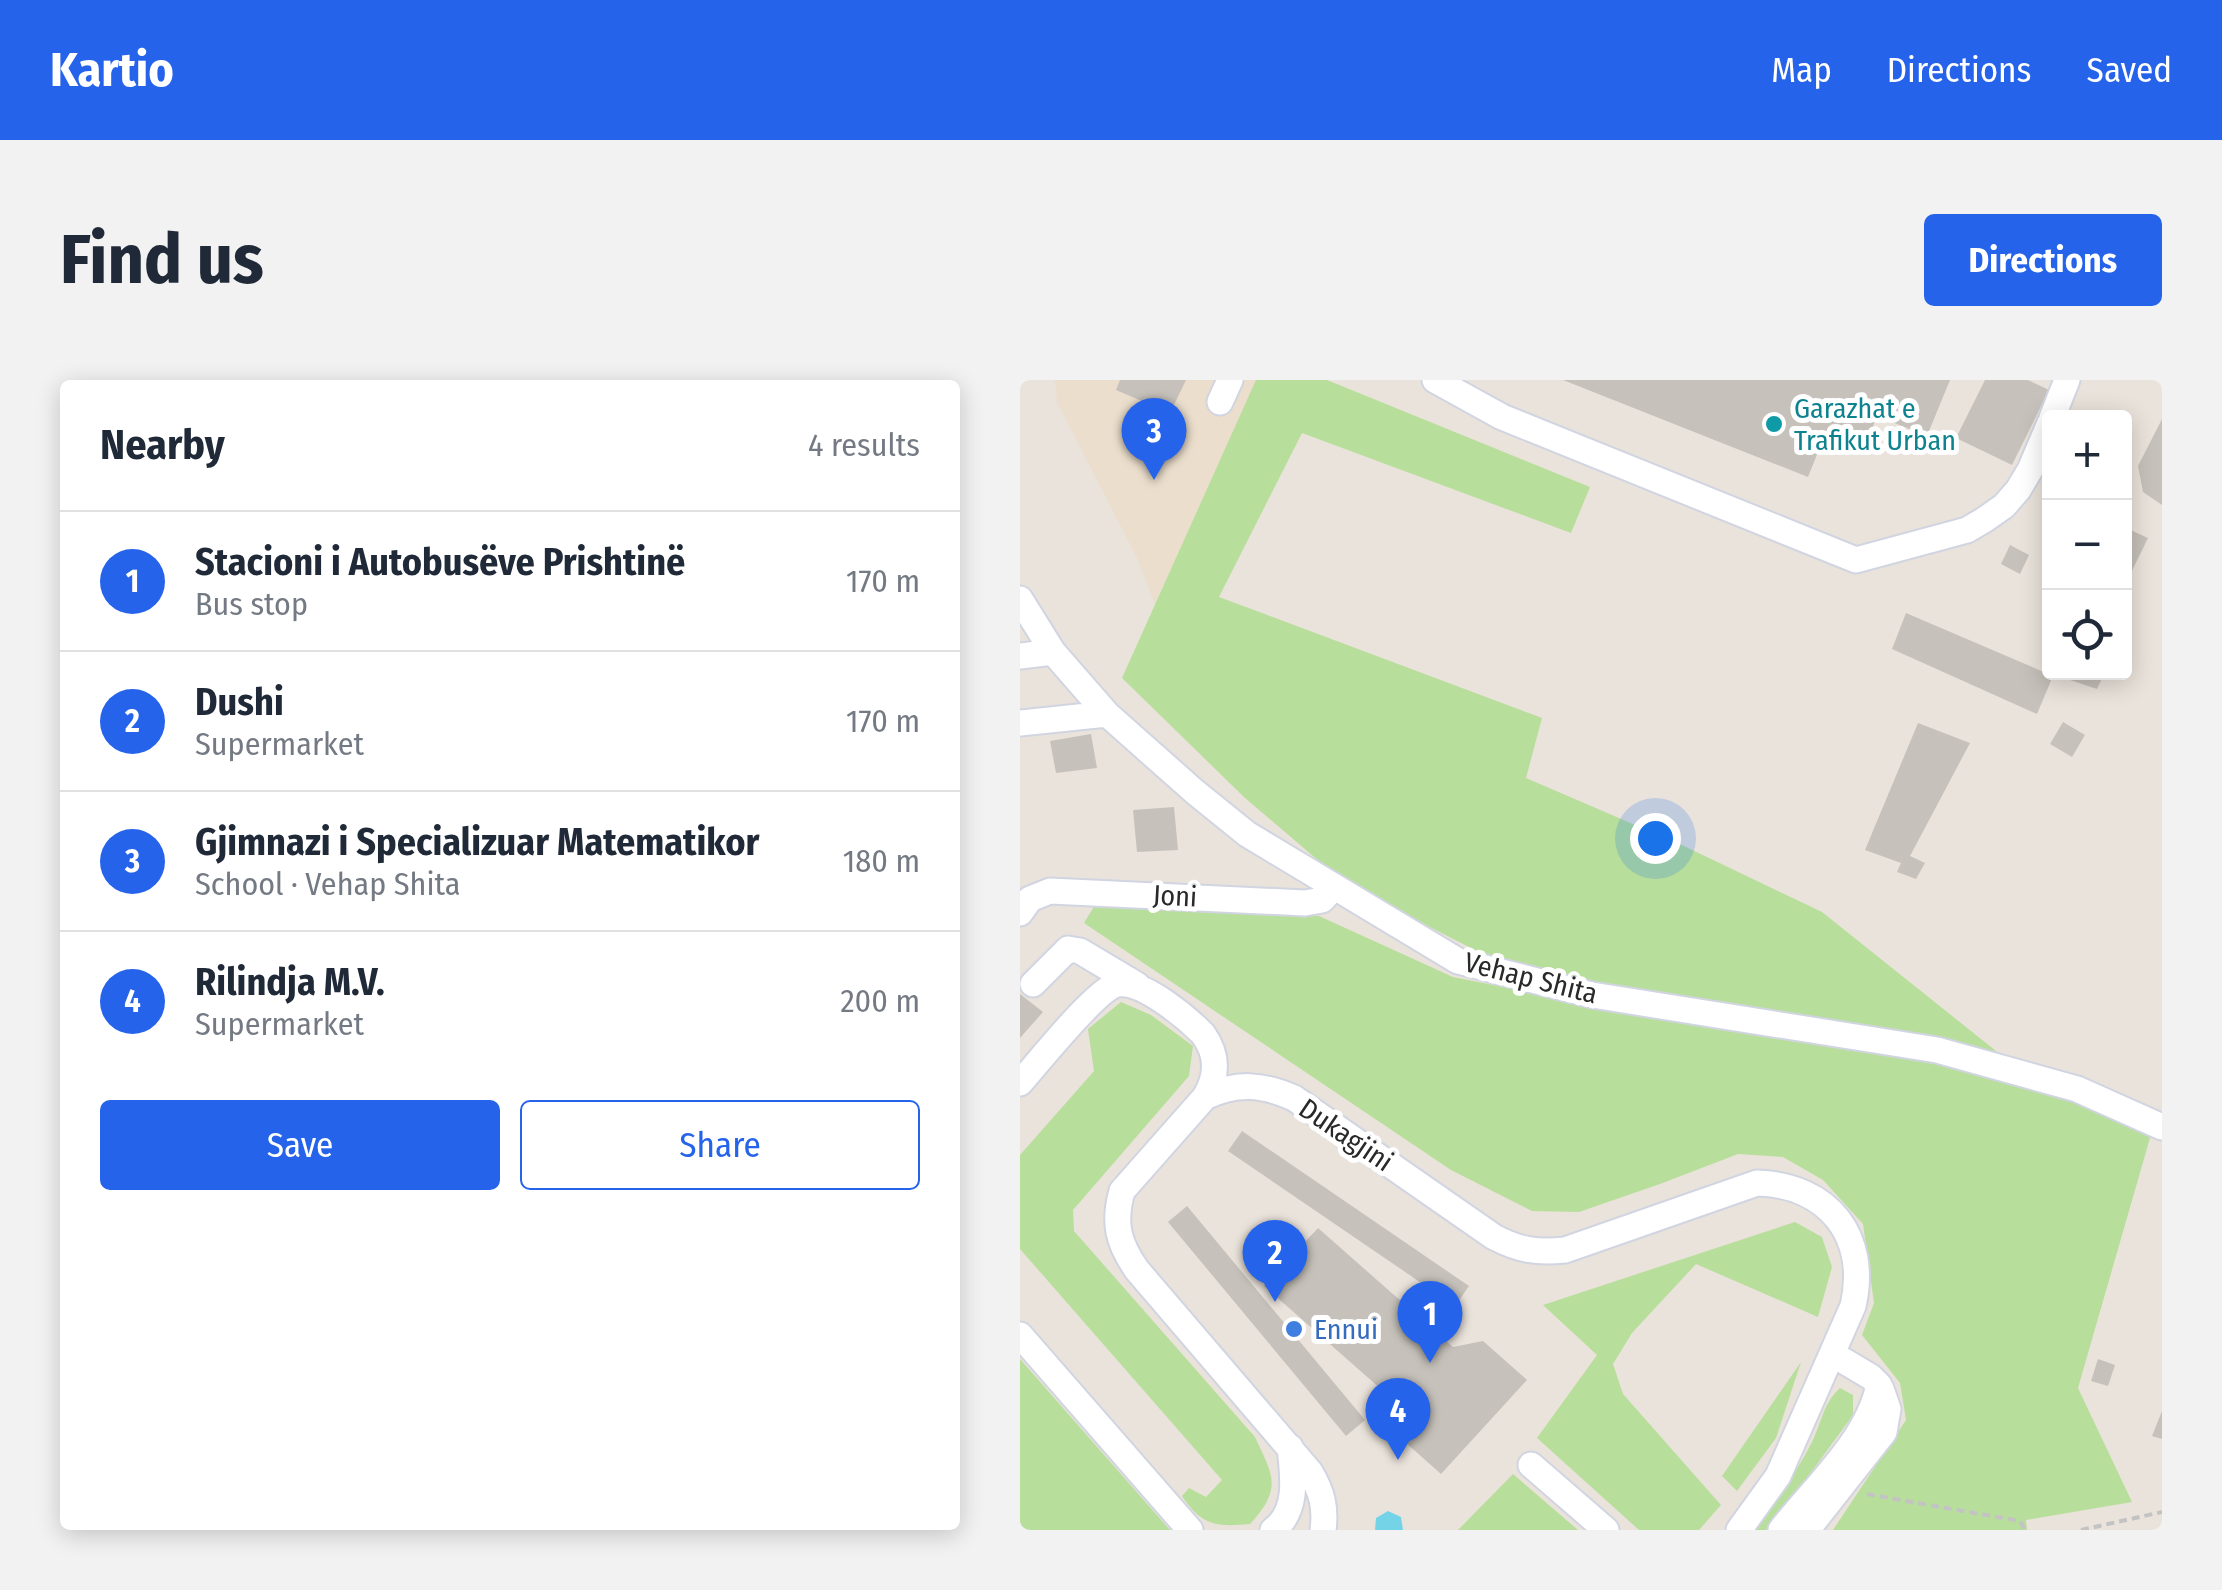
<!DOCTYPE html>
<meta charset="utf-8">
<style>
body{margin:0;font-family:"Fira Sans Condensed",sans-serif;background:#f2f2f3;color:#1f2937}
.controls{position:absolute;right:30px;top:30px;display:grid;overflow:hidden;border-radius:10px;box-shadow:0 5px 25px #0003}
.controls button{width:90px;height:90px;display:grid;place-items:center;padding:0;border:0;border-bottom:2px solid #e0e1e3;background:#fff;color:#1f2937;font:50px sans-serif}
.you{position:absolute;left:635px;top:458px;width:35px;height:35px;margin:-25px;border:8px solid #fff;border-radius:50%;background:#1a73e8;box-shadow:0 0 0 15px #1a73e833}
.badge{display:grid;place-items:center;width:65px;height:65px;border-radius:50%;background:#2563eb;color:#fff;font-size:32px;font-weight:700}
.pin{position:absolute;translate:-50% -82px;filter:drop-shadow(0 2px 5px #0008)}
.pin::after{content:'';position:absolute;top:52px;width:35px;height:30px;background:inherit;clip-path:polygon(0 0,100% 0,50% 100%)}
.list{margin:0;padding:0;list-style:none}
h2{display:flex;justify-content:space-between;align-items:center;height:130px;margin:0;padding:0 40px;font-size:42px}
h2 small{font-size:32px;font-weight:400;color:#747a83}
.list li{display:grid;grid-template-columns:65px 1fr auto;gap:30px;align-items:center;box-sizing:border-box;height:140px;padding:0 40px;border-top:2px solid #e0e1e3}
.list b{display:block;font-size:38px;white-space:nowrap}
.list p{margin:0;font-size:32px;white-space:nowrap;color:#747a83}
.list em{font-size:32px;font-style:normal;color:#747a83}
.actions{display:flex;gap:20px;padding:30px 40px}
.actions a{flex:1;padding:22px 0;border:2px solid #2563eb;border-radius:10px;text-align:center;font-size:35px;color:#2563eb}
.actions .main{background:#2563eb;color:#fff}
.icon{flex:none;width:55px;height:55px;fill:none;stroke:currentColor;stroke-width:2;stroke-linecap:round;stroke-linejoin:round}
.map{position:relative;flex:none;width:1142px;height:1150px;overflow:hidden;border-radius:10px}
header{display:flex;align-items:center;gap:60px;box-sizing:border-box;height:140px;padding:0 50px;background:#2563eb;color:#fff}
header strong{font-size:48px}
nav{display:flex;gap:55px;margin-inline-start:auto;font-size:35px}
.intro{display:flex;align-items:center;justify-content:space-between;box-sizing:border-box;height:240px;padding:0 60px}
h1{margin:0;font-size:70px}
.button{padding:25px 45px;border-radius:10px;background:#2563eb;color:#fff;font-size:35px;font-weight:700}
main{display:flex;gap:60px;padding:0 60px}
aside{flex:1;background:#fff;border-radius:10px;box-shadow:0 5px 25px #0003}
.map>svg:first-child{display:block}
</style>
<header>
<strong>Kartio</strong>
<nav><a>Map</a><a>Directions</a><a>Saved</a></nav>
</header>
<div class="intro"><h1>Find us</h1><a class="button">Directions</a></div>
<main>
<aside>
<h2>Nearby<small>4 results</small></h2>
<ul class="list">
<li><span class="badge">1</span><div><b>Stacioni i Autobusëve Prishtinë</b><p>Bus stop</p></div><em>170 m</em></li>
<li><span class="badge">2</span><div><b>Dushi</b><p>Supermarket</p></div><em>170 m</em></li>
<li><span class="badge">3</span><div><b>Gjimnazi i Specializuar Matematikor</b><p>School · Vehap Shita</p></div><em>180 m</em></li>
<li><span class="badge">4</span><div><b>Rilindja M.V.</b><p>Supermarket</p></div><em>200 m</em></li>
</ul>
<div class="actions"><a class="main">Save</a><a>Share</a></div>
</aside>
<div class="map">
<svg width="1142" height="1150" viewBox="0 0 1142 1150">
<rect width="100%" height="100%" fill="#eae3db"/>
<path fill="#ebdecc" d="M35,0H237L135,224L117,178L37,22Z"/>
<path fill="#b8de9b" d="M236,0H307L570,107L551,153L282,53L199,217L522,338L506,398L664,466L802,532L981,675L519,594L455,570L327,505L225,418L102,298Z
M75,525L299,536L433,597L623,635L927,677L1134,744L1058,1008L1112,1122L1006,1140L1007,1150H813L886,1040L880,1003L842,955L854,923L843,844L803,800L763,777L718,774L640,804L559,832L512,831L431,790L64,543Z
M101,622L131,635L173,666L169,696L53,830L54,851L235,1057C254,1097 262,1109 230,1144C196,1147 182,1146 162,1116L169,1108L186,1117L202,1100L0,869V775L74,691L68,649Z
M775,842L802,857L812,887L798,937L676,884L612,953L593,984L603,1014L701,1125L679,1150H619L517,1058L577,975L523,925Z
M0,979L150,1150H0Z
M781,982L756,1058L717,1111L702,1096Z
M820,1008L833,1015V1035L749,1150H733C754,1123 775,1095 791,1064C801,1045 803,1023 820,1008Z
M493,1094L558,1150H438Z"/>
<path fill="#74d3e7" d="M368,1131L381,1137L383,1150H355L356,1138Z"/>
<path fill="#c6c1ba" d="M100,0H166L150,33L96,10Z
M543,0H930L907,56L857,36L845,68L806,52L788,97Z
M965,0H1008L1029,10L992,85L936,58Z
M1142,39V125L1123,112L1118,86Z
M1104,147L1128,158L1109,197L1104,195Z
M990,165L1009,175L1000,194L981,184Z
M886,233L1033,296L1017,334L872,269Z
M1039,292H1085L1077,309L1038,296Z
M1043,342L1065,355L1052,377L1030,364Z
M898,343L950,363L890,476L905,483L896,499L877,492L881,483L845,470Z
M71,354L77,388L36,393L30,361Z
M154,427L158,470L117,472L113,430Z
M0,614L23,632L0,658Z
M222,751L449,906L435,926L208,771Z
M167,826L345,1040L326,1056L148,842Z
M298,848L433,967L463,961L507,1000L421,1094L376,1054L379,1025L244,906Z
M1078,979L1095,985L1088,1006L1071,1001Z
M1142,1031V1059L1132,1056Z"/>
<g fill="none" stroke-linecap="round" stroke-linejoin="round">
<g stroke="#d1d5e1" stroke-width="29">
<path id="minor" d="M415,0L482,37L836,180L947,150L964,140L984,126L998,110L1010,90L1030,43
M200,22L210,0
M1032,38L1047,0
M0,219L33,272L87,334L175,412L227,454L438,581L572,615L917,670L1057,709L1142,747
M0,276L33,272
M0,343L87,334
M0,533L10,519L30,511L285,523L302,520L313,508
M13,604L48,569L60,571L117,605
M0,703C18,683 77,608 98,604C122,600 166,637 183,654C198,675 198,695 185,717
M0,955L170,1150
M511,1085L586,1150
M253,1150C279,1131 273,1095 270,1067
M303,1150C306,1127 302,1112 290,1092L117,890C98,863 93,843 102,811L185,717C217,702 242,704 274,718L474,857C499,870 517,873 545,870L737,803C809,805 849,857 833,926L758,1096L719,1150
M761,1150C795,1106 847,1061 859,1005L851,997L814,975
M787,1150L864,1052L868,1029L861,1009"/>
</g>
<path stroke="#c3c3c3" stroke-width="4" stroke-dasharray="8 5" stroke-linecap="butt" d="M847,1114L1000,1141L1005,1150
M1061,1150L1142,1132"/>
<use href="#minor" stroke="#fff" stroke-width="25"/>
</g>
<circle fill="#0f9aa8" stroke="#fff" stroke-width="4" cx="754" cy="44" r="10"/>
<circle fill="#3f7fe0" stroke="#fff" stroke-width="4" cx="274" cy="949" r="10"/>
<g text-anchor="middle" dominant-baseline="central" stroke-width="10" stroke-linejoin="round" paint-order="stroke">
<g font-size="28" fill="#0d838f" stroke="#fff" text-anchor="start">
<text x="774" y="28">Garazhat e<tspan x="774" dy="32">Trafikut Urban</tspan></text>
</g>
<g font-size="28" fill="#292929" stroke="#fff">
<text transform="translate(155 516) rotate(3)">Joni</text>
<text transform="translate(511 598) rotate(14)">Vehap Shita</text>
<text transform="translate(326 755) rotate(34)">Dukagjini</text>
</g>
<g font-size="28" fill="#366cbe" stroke="#fff" text-anchor="start">
<text x="294" y="949">Ennui</text>
</g>
</g>
</svg>
<div class="controls">
<button>+</button>
<button>−</button>
<button><svg class="icon" aria-label="locate" viewBox="0 0 24 24"><circle cx="12" cy="12" r="6"/><path d="M12 2v4M12 18v4M2 12h4M18 12h4"/></svg></button>
</div>
<div class="you"></div>
<div class="pin badge" style="left:410px;top:983px">1</div>
<div class="pin badge" style="left:255px;top:922px">2</div>
<div class="pin badge" style="left:134px;top:100px">3</div>
<div class="pin badge" style="left:378px;top:1080px">4</div>
</div>
</main>
